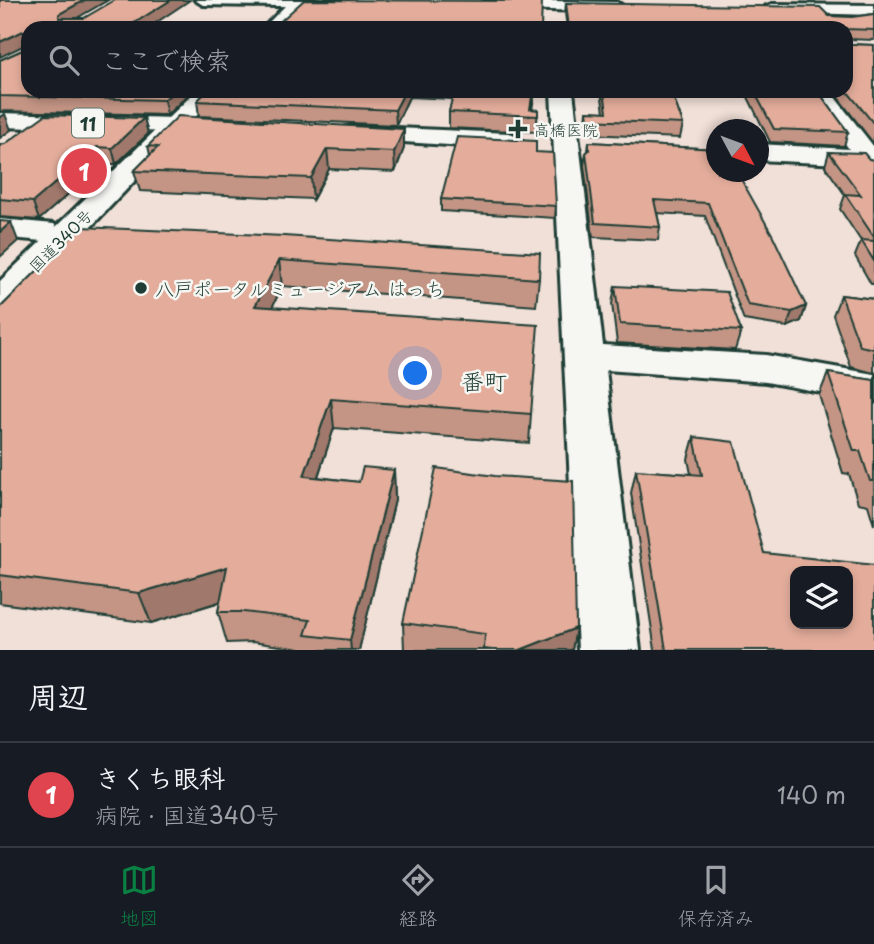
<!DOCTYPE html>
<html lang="ja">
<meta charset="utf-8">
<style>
body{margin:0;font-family:"Playpen Sans","Klee One",sans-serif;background:#242831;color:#f1f3f6}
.controls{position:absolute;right:21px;bottom:21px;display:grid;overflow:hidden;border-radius:14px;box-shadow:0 4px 10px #0003}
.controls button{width:63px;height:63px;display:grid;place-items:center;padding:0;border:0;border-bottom:2px solid #363941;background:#171b24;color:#f1f3f6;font:35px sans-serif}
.compass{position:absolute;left:706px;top:119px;width:63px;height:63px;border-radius:50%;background:#171b24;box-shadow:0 4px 10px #0003;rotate:131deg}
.you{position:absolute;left:416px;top:374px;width:24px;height:24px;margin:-18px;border:5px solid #fff;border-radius:50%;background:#1a73e8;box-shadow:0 0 0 10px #1a73e833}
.badge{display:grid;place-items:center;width:46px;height:46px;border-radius:50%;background:#0b8043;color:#fff;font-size:23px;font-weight:700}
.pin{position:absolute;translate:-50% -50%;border:4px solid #fff;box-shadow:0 2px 7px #0006}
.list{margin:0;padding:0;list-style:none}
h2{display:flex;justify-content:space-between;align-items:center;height:91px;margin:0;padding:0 28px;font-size:30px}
h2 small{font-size:23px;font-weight:400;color:#9ea1a6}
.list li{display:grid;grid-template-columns:46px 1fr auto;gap:21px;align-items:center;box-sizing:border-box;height:105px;padding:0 28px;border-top:2px solid #363941}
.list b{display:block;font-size:26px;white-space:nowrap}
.list p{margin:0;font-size:23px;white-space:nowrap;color:#9ea1a6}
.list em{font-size:23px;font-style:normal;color:#9ea1a6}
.icon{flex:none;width:38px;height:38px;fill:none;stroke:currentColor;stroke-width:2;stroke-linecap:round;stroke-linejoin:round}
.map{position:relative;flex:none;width:874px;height:650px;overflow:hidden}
.search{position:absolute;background:#171b24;box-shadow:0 4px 10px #0003;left:21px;right:21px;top:21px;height:77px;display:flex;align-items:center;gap:18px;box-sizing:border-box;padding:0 24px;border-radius:21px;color:#9ea1a6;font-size:26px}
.sheet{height:196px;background:#171b24}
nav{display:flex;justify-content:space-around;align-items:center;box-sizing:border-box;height:98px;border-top:2px solid #363941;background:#171b24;font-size:19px;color:#9ea1a6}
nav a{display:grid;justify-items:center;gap:4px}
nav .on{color:#0b8043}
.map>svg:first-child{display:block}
</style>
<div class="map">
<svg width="874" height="650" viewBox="0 0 874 650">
<rect width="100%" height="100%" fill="#f1e0d8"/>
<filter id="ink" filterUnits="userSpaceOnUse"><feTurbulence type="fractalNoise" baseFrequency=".0143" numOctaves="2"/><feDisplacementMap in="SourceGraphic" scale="14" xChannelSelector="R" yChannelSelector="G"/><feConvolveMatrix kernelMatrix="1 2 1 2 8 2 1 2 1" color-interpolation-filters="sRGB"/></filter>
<g filter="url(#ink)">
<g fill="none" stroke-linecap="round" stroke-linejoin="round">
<g stroke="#1f3d34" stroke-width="6">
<path id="minor" d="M195,0H347L349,2L341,7L203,5Z
M489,0L617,2L625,7L617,12L483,8L481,5L483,2Z
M772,4L874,5V15L766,12L764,9L766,6Z
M551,91H573L603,345L766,355L874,374V402L766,382L606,370L640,650H578Z
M808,91H830L874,147V173L864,171L861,165L758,160V144L849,149Z
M352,126L509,133L518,136L522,141L518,146L509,149L343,138L340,133L343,128Z
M0,219L54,224L59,231L54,238L43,241L0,237Z"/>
</g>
<g stroke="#1f3d34" stroke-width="6">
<path id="major" d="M0,113L175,118L184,120L187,125L184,130L175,132L0,127Z"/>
</g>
<g stroke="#1f3d34" stroke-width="6">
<path id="highway" d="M291,0H308L282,28H263Z
M196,91H220L13,309L0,312V281Z"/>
</g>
<use href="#minor" fill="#f6f6f2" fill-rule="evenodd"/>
<use href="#major" fill="#f6f6f2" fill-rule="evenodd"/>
<use href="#highway" fill="#f6f6f2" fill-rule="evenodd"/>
</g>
<path fill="#c49585" stroke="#1f3d34" stroke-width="2" d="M0,0H108L76,18L28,91H192L167,115L0,111V60L25,49V44Z
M566,3L852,17L874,14V40L847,39L848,44L874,45V144L833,91H846V28H567L565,13Z
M207,91H535L532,110H538L536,132L449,128V112L452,99L409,97L396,125L199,116L197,101Z
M601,91H671L683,124L680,138L586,134V124L587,111L604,112Z
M745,91H818L848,132L844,146L770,142Z
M144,118L148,134L116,164H102L39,220L0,217V145Z
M404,129V148L395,172L329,169L313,199L140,191L134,171L150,155L148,146Z
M589,142L717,149L806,306L801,321L787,327L744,320L705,216L657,213L660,227L658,240L593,237L584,165L586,153L588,151Z
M536,152L556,206L555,218L441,211V199Z
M829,152L874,160V284H871L855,256L861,241L840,209L845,195L825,166Z
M81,227L539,279L536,306L282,286L272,307L531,414L529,443L334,428L318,477L359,482L394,470L395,500L359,650H308L252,642L227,643L218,612L220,602L151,623L0,603V308Z
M615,286L741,331L735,350L617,343L612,304Z
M841,295L874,299V373L851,367L833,315Z
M828,373L874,380V525L868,505L858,503L849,474L843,473L819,395Z
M694,437L764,553L874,650H655L631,493L636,470L691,474L688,459Z
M403,623L576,628L572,650H404Z"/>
<path fill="#a0796c" stroke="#1f3d34" stroke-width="2" d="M85,0H108L63,26L59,18V14Z
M171,0H190L148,28H126Z
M23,31L27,44L0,57V42Z
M174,91H192L167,115L164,100Z
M405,91H409V97L396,125L395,110Z
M533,91H535L530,116H529Z
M5,114L11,130L0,138V118Z
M144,118L148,134L116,164L112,148Z
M404,129V148L395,172L394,152Z
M97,147L102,164L39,220L33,202Z
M327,149L329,169L313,199L311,178Z
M11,222L18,241L0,257V232Z
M279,260L282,286L260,334L255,306Z
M806,306L801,321L787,327L792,312Z
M331,399L334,428L308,506L304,476Z
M394,470L395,500L359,650H351L350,640Z
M227,567L235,597L151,623L139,593Z
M576,628L572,650H520Z"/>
<path fill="#e4ad9b" stroke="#1f3d34" stroke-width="2" fill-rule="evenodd" d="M0,0H85L59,14V18H84L115,0H171L126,28H28V91H174L164,100L0,96V60L25,49L26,32L23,31L0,42Z
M304,0L542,1L541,28H273Z
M566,3L820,7L829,16L852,17L874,14V30L847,29L848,44L874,45V124L846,90V28H569Z
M207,91H405L395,110L197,101Z
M454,91H533L530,109L538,110V116L449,112Z
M604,91H671L683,124L588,120L587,111L607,112Z
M754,91H818L848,132L774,129Z
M45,115L144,118L112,148L97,147L33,202L0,199V145L5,144Z
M178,116L404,129L394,152L327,149L311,178L134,171L158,147L148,146Z
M457,137L536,141V152L553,153L556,206L441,199Z
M589,142L717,149V172H737L773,236L806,306L792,312L748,305L708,203L654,200L660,227L595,223L586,153L589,150Z
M829,152L864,153L869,159L874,160V237L845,194L861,195Z
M0,221L11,222L0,232Z
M81,227L284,236L540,253L539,279L279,260L255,306L538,325L531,414L331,399L304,476L359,482L363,467L394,470L350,640L305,635L310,620L244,612H218L227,567L139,593L0,575V308Z
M861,240L874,241V261Z
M615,286L727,292L741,331L620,324Z
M841,295L874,299V349L860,346Z
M828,373L874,380V481H870L860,451H854Z
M694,437L734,442L764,553L874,565V650H666L636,470L702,475ZM795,571H848V624H795Z
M436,468L495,476L573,481L576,628L520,650H492L484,649L485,634L403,623Z"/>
</g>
<g fill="#1f3d34" stroke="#f6f6f2" stroke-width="2.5">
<path d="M514.5 118.5h7v7h7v7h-7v7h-7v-7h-7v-7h7z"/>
<circle cx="141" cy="288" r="7"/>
</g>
<g text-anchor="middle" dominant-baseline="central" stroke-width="5" stroke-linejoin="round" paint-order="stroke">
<g font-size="16" fill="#1f3d34" stroke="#f6f6f2" text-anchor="start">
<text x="534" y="129">高橋医院</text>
</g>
<g font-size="16" fill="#1f3d34" stroke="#f6f6f2">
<text transform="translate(60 240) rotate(-45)">国道340号</text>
</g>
<rect fill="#f6f6f2" stroke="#60746d" stroke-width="2" x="72" y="108.5" width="32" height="29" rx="5"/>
<g font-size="18" font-weight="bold" fill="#1f3d34">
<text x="88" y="123">11</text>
</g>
<g font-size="19" fill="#1f3d34" stroke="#f6f6f2" text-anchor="start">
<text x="155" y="288">八戸ポータルミュージアム はっち</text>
</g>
<g font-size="23" fill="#1f3d34" stroke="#f6f6f2">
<text x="484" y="380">番町</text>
</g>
</g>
</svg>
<div class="controls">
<button><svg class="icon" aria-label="layers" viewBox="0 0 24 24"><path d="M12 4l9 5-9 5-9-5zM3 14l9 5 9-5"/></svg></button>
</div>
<svg class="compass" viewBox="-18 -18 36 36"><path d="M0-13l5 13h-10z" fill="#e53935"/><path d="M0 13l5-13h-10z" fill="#9ea1a6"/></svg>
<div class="you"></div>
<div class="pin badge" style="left:84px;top:171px;background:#e0444e">1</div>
<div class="search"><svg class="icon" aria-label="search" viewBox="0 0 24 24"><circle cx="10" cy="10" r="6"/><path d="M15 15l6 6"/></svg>ここで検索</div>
</div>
<section class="sheet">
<h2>周辺<small></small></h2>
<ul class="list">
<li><span class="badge" style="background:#e0444e">1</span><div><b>きくち眼科</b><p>病院 · 国道340号</p></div><em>140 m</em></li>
</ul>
</section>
<nav>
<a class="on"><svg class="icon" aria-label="map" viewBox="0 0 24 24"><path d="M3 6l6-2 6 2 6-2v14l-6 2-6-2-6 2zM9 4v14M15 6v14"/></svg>地図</a>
<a><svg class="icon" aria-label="directions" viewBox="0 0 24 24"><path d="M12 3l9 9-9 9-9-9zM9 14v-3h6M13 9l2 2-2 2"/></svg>経路</a>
<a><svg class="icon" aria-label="saved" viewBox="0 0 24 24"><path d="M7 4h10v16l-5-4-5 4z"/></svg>保存済み</a>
</nav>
